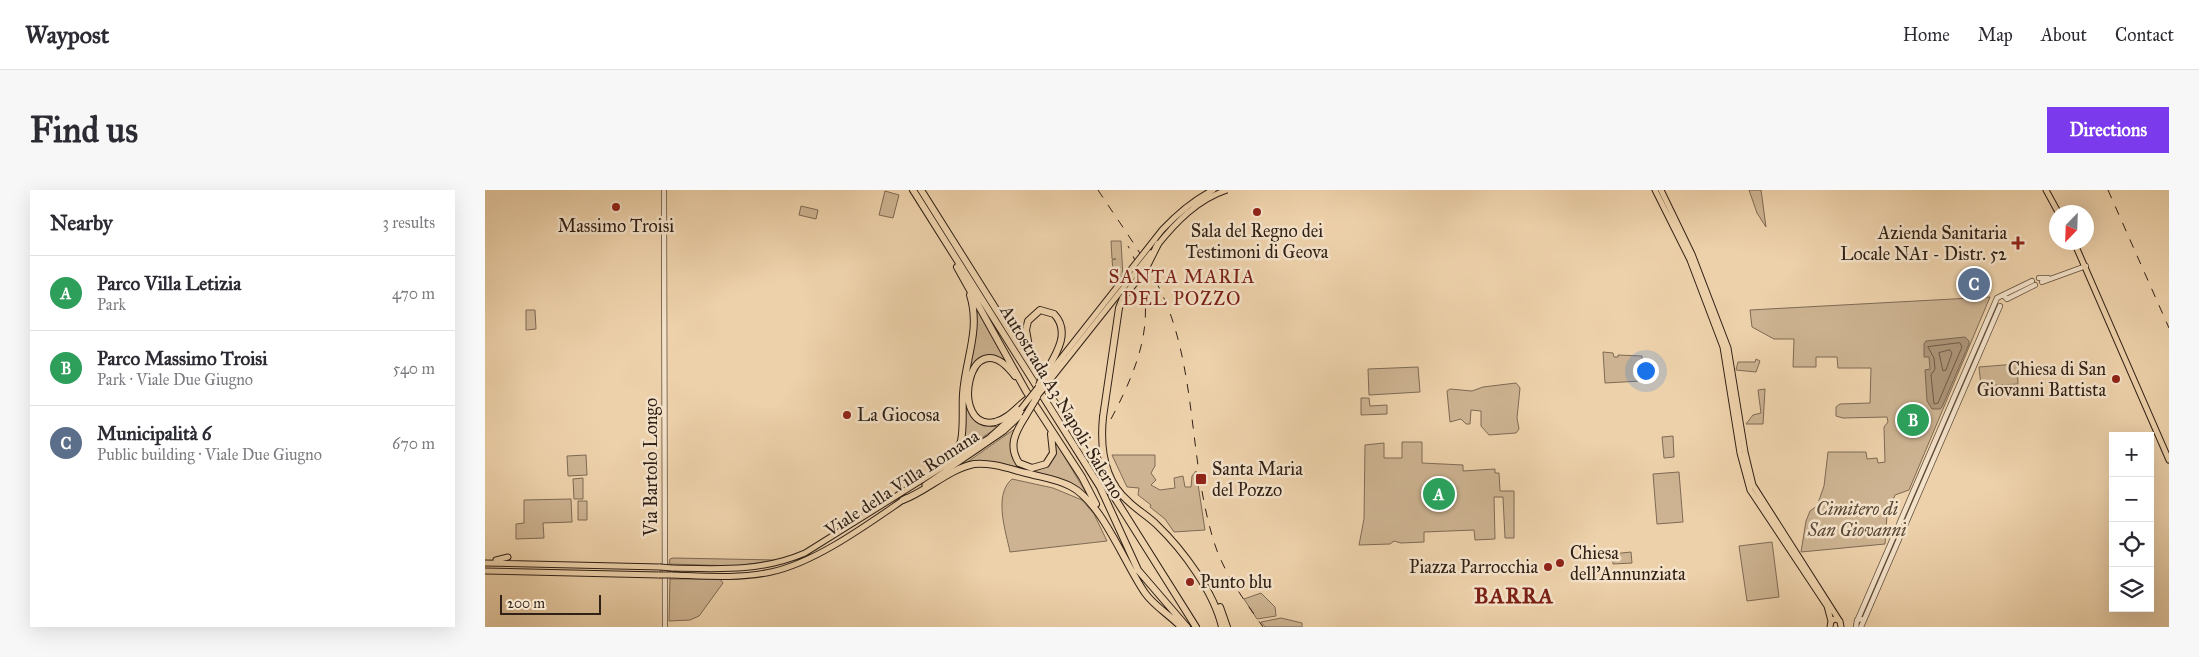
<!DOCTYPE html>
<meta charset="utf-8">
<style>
body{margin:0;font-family:"IM FELL Great Primer",serif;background:#f7f7f7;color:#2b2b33}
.controls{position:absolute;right:15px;bottom:15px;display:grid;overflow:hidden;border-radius:0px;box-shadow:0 5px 20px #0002}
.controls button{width:45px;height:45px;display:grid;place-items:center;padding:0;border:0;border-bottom:1px solid #e1e1e2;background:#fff;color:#2b2b33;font:25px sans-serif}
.compass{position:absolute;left:1564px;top:15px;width:45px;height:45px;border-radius:50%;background:#fff;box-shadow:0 5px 20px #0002;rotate:203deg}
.scale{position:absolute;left:15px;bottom:12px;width:101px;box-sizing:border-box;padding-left:5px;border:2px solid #302016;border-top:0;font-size:14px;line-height:18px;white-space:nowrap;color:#302016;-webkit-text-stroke:4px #f3e1c8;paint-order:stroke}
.you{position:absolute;left:1160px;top:180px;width:18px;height:18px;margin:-12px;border:4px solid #fff;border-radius:50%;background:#1a73e8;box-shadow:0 0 0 8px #1a73e833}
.badge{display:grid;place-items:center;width:32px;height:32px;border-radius:50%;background:#7c3aed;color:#fff;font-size:16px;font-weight:700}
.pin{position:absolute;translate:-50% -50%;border:2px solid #fff;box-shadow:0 1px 5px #0006}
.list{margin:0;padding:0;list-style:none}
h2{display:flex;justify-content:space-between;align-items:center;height:65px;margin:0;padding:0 20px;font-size:21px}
h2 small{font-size:16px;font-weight:400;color:#7c7c81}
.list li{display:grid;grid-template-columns:32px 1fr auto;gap:15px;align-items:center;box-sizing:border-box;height:75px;padding:0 20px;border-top:1px solid #e1e1e2}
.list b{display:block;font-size:19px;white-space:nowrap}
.list p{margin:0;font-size:16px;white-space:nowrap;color:#7c7c81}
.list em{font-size:16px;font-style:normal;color:#7c7c81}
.icon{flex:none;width:28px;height:28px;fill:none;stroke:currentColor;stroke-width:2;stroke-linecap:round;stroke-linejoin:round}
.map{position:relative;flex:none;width:1684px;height:437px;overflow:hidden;border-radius:0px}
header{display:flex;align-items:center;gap:30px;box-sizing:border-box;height:70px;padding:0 25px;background:#fff;border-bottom:1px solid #e1e1e2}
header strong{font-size:24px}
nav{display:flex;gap:28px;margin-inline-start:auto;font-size:18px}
.intro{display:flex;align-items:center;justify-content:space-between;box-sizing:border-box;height:120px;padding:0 30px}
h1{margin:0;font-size:35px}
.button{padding:12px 22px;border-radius:0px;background:#7c3aed;color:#fff;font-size:18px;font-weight:700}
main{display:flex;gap:30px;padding:0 30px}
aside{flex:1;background:#fff;border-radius:0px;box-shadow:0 5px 20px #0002}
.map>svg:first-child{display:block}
</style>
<header>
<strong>Waypost</strong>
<nav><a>Home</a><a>Map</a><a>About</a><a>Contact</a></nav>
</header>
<div class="intro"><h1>Find us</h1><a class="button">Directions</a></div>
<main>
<aside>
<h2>Nearby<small>3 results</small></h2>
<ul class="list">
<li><span class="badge" style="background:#2e9e5b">A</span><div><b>Parco Villa Letizia</b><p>Park</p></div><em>470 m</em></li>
<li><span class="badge" style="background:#2e9e5b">B</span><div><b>Parco Massimo Troisi</b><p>Park · Viale Due Giugno</p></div><em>540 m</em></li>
<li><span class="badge" style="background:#5c6f8a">C</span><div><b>Municipalità 6</b><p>Public building · Viale Due Giugno</p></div><em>670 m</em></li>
</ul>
</aside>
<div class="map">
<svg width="1684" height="437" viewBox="0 0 1684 437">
<rect width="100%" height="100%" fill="#edd1aa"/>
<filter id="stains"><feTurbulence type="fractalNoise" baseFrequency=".004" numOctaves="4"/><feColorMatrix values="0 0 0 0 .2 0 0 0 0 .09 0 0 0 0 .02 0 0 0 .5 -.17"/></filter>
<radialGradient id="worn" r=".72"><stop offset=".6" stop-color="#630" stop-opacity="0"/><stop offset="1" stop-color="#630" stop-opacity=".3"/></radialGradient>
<path fill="#cdb391" stroke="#7e6a54" d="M1264,0H1276L1281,37L1272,23Z
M400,1L414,5L408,28L394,25Z
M316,16L333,20L331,29L314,25Z
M626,51H636L638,87L629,88L627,70L631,69H627Z
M1505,107L1424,300L1410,305L1402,325L1400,354L1316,362L1321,331L1325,321L1332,316L1339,296L1343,262H1381L1382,269L1392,268L1393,273L1400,272L1399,237L1403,232L1402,227L1358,228L1351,226V217L1355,214L1385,213L1386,178H1353L1352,167H1331V177H1308L1309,149H1289L1267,137L1265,120Z
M489,113L523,173L521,174L510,168L489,174L483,215L496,234L513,237L473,264L483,180L491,145Z
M41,120H50L51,139L41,140Z
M1118,162L1128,163L1129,167H1133V165L1157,166L1156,191L1120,193Z
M1271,169L1275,171L1271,182L1251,180L1253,172H1270Z
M1532,174L1533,194L1496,196L1494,177Z
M933,177L935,202L884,205L883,179Z
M1031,193L1035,198L1032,228L1034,239L1031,243L1004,245L996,236V221L986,220L985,234H981L976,229L965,232L962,201L965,199L987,201L998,197Z
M1280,199L1278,234H1261L1268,225L1276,223L1273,200Z
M876,208H884L885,216L902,215V224L876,225Z
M531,238L529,244L534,275L549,281L560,277L570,259V251L603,306C572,283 516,278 478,275Z
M1188,246L1189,267L1179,268L1177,247Z
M917,252H937V273L978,275V281L1010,279V283H1014L1015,301H1029V348H1020L1018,307H1009L1010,349L990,350L989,340L939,342V352L916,353L909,351L905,354L874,355L879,329L880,255L899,253V268H917Z
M101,265L102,285L83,286L82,266Z
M627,265H670V276L666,283L671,290L666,295L675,300L690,298L689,288L698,286L700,297H706L707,286L711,281L720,340L689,342L680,329L665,317L666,315L653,305L654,298L642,297Z
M1194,282L1198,332L1172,334L1168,284Z
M98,288V309H89L88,289Z
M527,289L568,298L597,310L609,324L622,351L525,362C521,342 508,305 527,289Z
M86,309L87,332L58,333L59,348L31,349V334L39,333V310Z
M93,311H102V330H93Z
M1287,352L1294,407L1262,411L1254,356Z
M1146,362L1147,373L1128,374L1127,364Z
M188,368L292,370L251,376L184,374L185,369Z
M185,389H235L238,393L214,426L205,430L184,431Z
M776,403L790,417L791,426L772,429L759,409Z
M796,428L817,433V437H780L776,432Z"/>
<path fill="#ad9578" stroke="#7b6651" d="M1480,147L1484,151V154L1457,217L1455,219H1447L1442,211L1440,180L1445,179L1444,167H1439V154L1441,151Z"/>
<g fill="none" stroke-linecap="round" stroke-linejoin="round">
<path stroke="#6e5a47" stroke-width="1" d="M1475,153L1477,157L1453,213L1449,214L1446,185L1450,179L1449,168L1443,157Z
M1465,160L1467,163L1461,180L1458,181L1454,163Z"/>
<g stroke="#5f4c3b" stroke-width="6">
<path id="minor" d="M179,0L180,437
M1554,88H1563
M1557,92L1601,76
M1518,105L1547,91
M1522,109L1550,95
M1373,429L1512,108L1518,105L1522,109
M1371,437L1372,430L1376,429
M1376,437L1515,116"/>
</g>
<g stroke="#302016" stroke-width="7">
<path id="major" d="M1170,0L1205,70L1238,157L1255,263L1265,300L1342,416L1346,431
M1176,0L1207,64L1243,158L1260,262L1268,295L1354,430
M1561,0L1573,22
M1589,52L1684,270
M440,295L519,241L538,223
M11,370L23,367
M0,373L175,377
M187,378C233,379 276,382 320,363L504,248L536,219
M0,381L174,385
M186,385C219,386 253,389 286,382C330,373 383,334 421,308
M1345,437L1346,431L1350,429L1355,431L1356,437"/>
</g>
<g stroke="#302016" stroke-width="8">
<path id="highway" d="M428,0L615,297L653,380L702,437
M436,0L711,437
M472,77L541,201L597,287L611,314
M541,140L544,157L553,179
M530,186C483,124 463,243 510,232C525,228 532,216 544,208
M540,227C530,243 523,256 534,273L547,278L561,274L568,263L566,244
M618,227C615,257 619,290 643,311C652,320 663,326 672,335C698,360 729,402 737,437
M462,274C468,268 473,260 476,251C479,236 477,219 478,204C480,170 496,140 485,105
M418,310C442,301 464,279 489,274C506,272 525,279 541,283C556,287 572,289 585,296C617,312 639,373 660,403C670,417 685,425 696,437
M735,417L742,437"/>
</g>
<use href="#minor" stroke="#f3e1c8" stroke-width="4.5"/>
<use href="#major" stroke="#edd1aa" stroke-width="5"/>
<use href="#highway" stroke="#edd1aa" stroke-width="6"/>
<path stroke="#302016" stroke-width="1" stroke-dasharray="9 9" stroke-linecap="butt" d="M613,0C641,43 674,85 689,135C711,206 707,285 730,355C740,385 760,411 778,437
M1623,0L1684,138
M626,229C656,172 677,118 643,56"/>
<g stroke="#302016" stroke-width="7" stroke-linecap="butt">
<path id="major-bridge" d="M671,57C691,32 712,10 742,0
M550,209L666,63
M536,219L677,40C692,24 708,10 728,0
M175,377L187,378
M174,385H186"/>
</g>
<g stroke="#302016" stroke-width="8" stroke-linecap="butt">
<path id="highway-bridge" d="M541,140L543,131L555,120L569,124C590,146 563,174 554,195
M540,227L552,207
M618,227L634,118L638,108L661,78L673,54"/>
</g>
<use href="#major-bridge" stroke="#edd1aa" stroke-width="5"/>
<use href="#highway-bridge" stroke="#edd1aa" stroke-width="6"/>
</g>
<g fill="#8f2418" stroke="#f3e1c8" stroke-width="2">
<circle cx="131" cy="17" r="5"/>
<circle cx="772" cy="22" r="5"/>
<path d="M1530.5 45.5h5v5h5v5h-5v5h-5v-5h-5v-5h5z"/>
<circle cx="1631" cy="189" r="5"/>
<circle cx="362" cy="225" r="5"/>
<rect x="710" y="283" width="12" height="12" rx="2.5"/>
<circle cx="1075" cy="373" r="5"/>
<circle cx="1063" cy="377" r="5"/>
<circle cx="705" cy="392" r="5"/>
</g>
<g text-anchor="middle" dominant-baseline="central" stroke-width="5" stroke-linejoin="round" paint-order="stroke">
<g font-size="18" fill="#302016" stroke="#f3e1c8" text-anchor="start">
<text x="131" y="36" text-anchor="middle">Massimo Troisi</text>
<text x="772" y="41" text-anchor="middle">Sala del Regno dei<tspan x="772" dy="21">Testimoni di Geova</tspan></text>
<text x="1522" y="43" text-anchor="end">Azienda Sanitaria<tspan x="1522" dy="21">Locale NA1 - Distr. 52</tspan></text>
<text x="1621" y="179" text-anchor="end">Chiesa di San<tspan x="1621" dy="21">Giovanni Battista</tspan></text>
<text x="372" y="225">La Giocosa</text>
<text x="727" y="279">Santa Maria<tspan x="727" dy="21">del Pozzo</tspan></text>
<text x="1085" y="363">Chiesa<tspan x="1085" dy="21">dell'Annunziata</tspan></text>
<text x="1053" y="377" text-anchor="end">Piazza Parrocchia</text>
<text x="715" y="392">Punto blu</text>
</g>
<g font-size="18" fill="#302016" stroke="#f3e1c8">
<text transform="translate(577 212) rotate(59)">Autostrada A3 Napoli-Salerno</text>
<text transform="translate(166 277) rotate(-90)">Via Bartolo Longo</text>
<text transform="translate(417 293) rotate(-33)">Viale della Villa Romana</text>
</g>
<g font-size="18" font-style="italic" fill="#574535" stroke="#f3e1c8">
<text x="1372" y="319">Cimitero di<tspan x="1372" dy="21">San Giovanni</tspan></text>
</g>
<g font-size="19" letter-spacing="1" fill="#7a1f14" stroke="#f3e1c8">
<text x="697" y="86">SANTA MARIA<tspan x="697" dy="22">DEL POZZO</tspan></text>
</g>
<g font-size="22" font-weight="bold" letter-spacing="1" fill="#7a1f14" stroke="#f3e1c8">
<text x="1029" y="405">BARRA</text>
</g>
</g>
<rect width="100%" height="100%" filter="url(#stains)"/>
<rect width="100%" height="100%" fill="url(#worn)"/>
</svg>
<div class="controls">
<button>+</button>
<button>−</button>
<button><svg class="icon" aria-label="locate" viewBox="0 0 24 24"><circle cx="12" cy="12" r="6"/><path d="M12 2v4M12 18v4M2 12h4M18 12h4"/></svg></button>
<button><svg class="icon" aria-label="layers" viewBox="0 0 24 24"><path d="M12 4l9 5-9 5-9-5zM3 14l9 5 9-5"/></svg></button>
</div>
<svg class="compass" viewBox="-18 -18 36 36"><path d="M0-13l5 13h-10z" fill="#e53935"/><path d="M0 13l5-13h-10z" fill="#7c7c81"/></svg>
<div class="scale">200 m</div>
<div class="you"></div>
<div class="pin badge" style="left:954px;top:304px;background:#2e9e5b">A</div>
<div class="pin badge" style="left:1428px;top:230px;background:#2e9e5b">B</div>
<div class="pin badge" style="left:1489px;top:94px;background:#5c6f8a">C</div>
</div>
</main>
